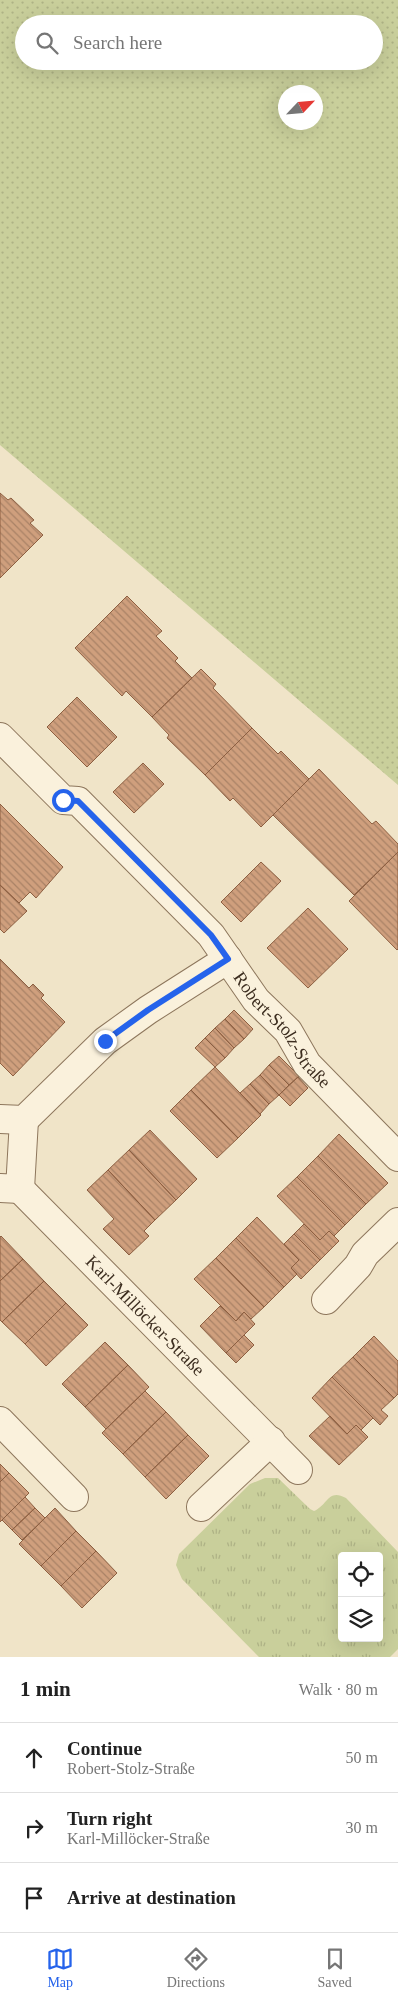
<!DOCTYPE html>
<meta charset="utf-8">
<style>
body{margin:0;font-family:Georgia,serif;background:#f6f6f6;color:#222}
.controls{position:absolute;right:15px;bottom:15px;display:grid;overflow:hidden;border-radius:5px;box-shadow:0 5px 20px #0002}
.controls button{width:45px;height:45px;display:grid;place-items:center;padding:0;border:0;border-bottom:1px solid #e0e0e0;background:#fff;color:#222;font:25px sans-serif}
.compass{position:absolute;left:278px;top:85px;width:45px;height:45px;border-radius:50%;background:#fff;box-shadow:0 5px 20px #0002;rotate:64deg}
.stop{position:absolute;width:15px;height:15px;margin:-11px;border:4px solid #2563eb;border-radius:50%;background:#fff}
.stop.end{background:#2563eb;border-color:#fff;box-shadow:0 1px 5px #0008}
.list{margin:0;padding:0;list-style:none}
h2{display:flex;justify-content:space-between;align-items:center;height:65px;margin:0;padding:0 20px;font-size:21px}
h2 small{font-size:16px;font-weight:400;color:#767676}
.list li{display:grid;grid-template-columns:32px 1fr auto;gap:15px;align-items:center;box-sizing:border-box;height:70px;padding:0 20px;border-top:1px solid #e0e0e0}
.list b{display:block;font-size:19px;white-space:nowrap}
.list p{margin:0;font-size:16px;white-space:nowrap;color:#767676}
.list em{font-size:16px;font-style:normal;color:#767676}
.icon{flex:none;width:28px;height:28px;fill:none;stroke:currentColor;stroke-width:2;stroke-linecap:round;stroke-linejoin:round}
.map{position:relative;flex:none;width:398px;height:1657px;overflow:hidden}
.search{position:absolute;background:#fff;box-shadow:0 5px 20px #0002;left:15px;right:15px;top:15px;height:55px;display:flex;align-items:center;gap:12px;box-sizing:border-box;padding:0 18px;border-radius:28px;color:#767676;font-size:19px}
.sheet{height:275px;background:#fff}
nav{display:flex;justify-content:space-around;align-items:center;box-sizing:border-box;height:70px;border-top:1px solid #e0e0e0;background:#fff;font-size:14px;color:#767676}
nav a{display:grid;justify-items:center;gap:2px}
nav .on{color:#2563eb}
.map>svg:first-child{display:block}
</style>
<div class="map">
<svg width="398" height="1657" viewBox="0 0 398 1657">
<defs>
<pattern id="grass-dots" width="8" height="8" patternUnits="userSpaceOnUse" patternTransform="scale(1.25)"><rect width="8" height="8" fill="#c9cf9b"/><path d="M2 2h.1M6 6h.1" fill="none" stroke="#aeb285" stroke-width="1.8" stroke-linecap="round"/></pattern>
<pattern id="park-tufts" width="24" height="20" patternUnits="userSpaceOnUse" patternTransform="scale(1.25)"><rect width="24" height="20" fill="#c9cf9b"/><path d="M3 7l-1-3M5 7V3M7 7l1-3M15 17l-1-3M17 17v-4M19 17l1-3" fill="none" stroke="#aeb285"/></pattern>
<pattern id="building-back-hatch" width="6" height="6" patternUnits="userSpaceOnUse" patternTransform="scale(1.25)"><rect width="6" height="6" fill="#cf9f7d"/><path d="M-1 5l2 2M0 0l6 6M5-1l2 2" fill="none" stroke="#a98266"/></pattern>
</defs>
<rect width="100%" height="100%" fill="#f0e4c8"/>
<path fill="url(#grass-dots)" fill-rule="evenodd" d="M0,0H398V785L0,445ZM24,24H374V61H24ZM286,92H316V122H286Z"/>
<path fill="url(#park-tufts)" fill-rule="evenodd" d="M265,1478H278L310,1509L314,1511C328,1505 328,1488 346,1498L398,1552V1649L390,1657H259L182,1579L176,1565L179,1554L250,1484ZM342,1556H379V1638H342Z"/>
<path fill="url(#building-back-hatch)" stroke="#8d5f41" d="M0,493L8,500L11,498L34,520L30,523L43,535L0,578Z
M127,596L162,631L156,636L178,658L175,661L192,678L152,717L126,691L122,696L75,648Z
M201,669L216,684L213,688L252,728L205,775L167,738L169,735L152,717Z
M77,697L117,737L87,767L47,727Z
M252,728L278,754L281,751L309,779L261,827L233,798L230,801L205,775Z
M143,763L164,784L134,813L113,792Z
M319,769L372,824L376,821L398,844V852L354,895L273,815Z
M0,804L63,867L36,898L30,892L19,903L0,885Z
M398,852V949L397,950L349,901Z
M261,862L281,881L241,922L221,902Z
M0,885L27,911L4,933L0,929Z
M308,908L348,949L308,988L267,948Z
M0,959L29,988L33,984L44,995L41,998L65,1022L13,1076L0,1063Z
M234,1010L253,1029L244,1039L225,1019Z
M225,1019L244,1039L234,1048L215,1028Z
M215,1028L234,1048L225,1058L205,1038Z
M205,1038L225,1058L215,1067L195,1048Z
M279,1056L299,1076L289,1085L269,1065Z
M269,1065L289,1085L279,1095L260,1075Z
M215,1067L261,1115L238,1138L191,1090Z
M260,1075L279,1095L269,1104L250,1084Z
M298,1077L308,1088L290,1106L279,1095Z
M250,1084L269,1104L260,1114L240,1093Z
M191,1090L238,1138L217,1158L170,1111Z
M150,1130L197,1179L176,1200L129,1150Z
M339,1134L388,1183L366,1204L318,1156Z
M129,1150L176,1200L155,1220L108,1170Z
M318,1156L366,1204L345,1225L297,1177Z
M108,1170L155,1220L144,1231L149,1236L129,1255L103,1229L114,1219L87,1190Z
M297,1177L345,1225L334,1236L329,1231L320,1240L277,1196Z
M257,1217L299,1260L291,1268L297,1274L284,1287L236,1238Z
M304,1224L320,1240L329,1231L339,1241L320,1260L294,1234Z
M294,1234L320,1260L301,1279L291,1268L299,1260L284,1244Z
M1,1236L23,1259L0,1281V1237Z
M236,1238L284,1287L264,1307L216,1258Z
M216,1258L264,1307L251,1319L244,1312L236,1321L194,1279Z
M23,1259L44,1281L2,1322L0,1320V1281Z
M44,1281L66,1303L25,1344L2,1322Z
M66,1303L88,1325L46,1366L25,1344Z
M220,1306L236,1321L244,1312L255,1324L226,1353L200,1326Z
M244,1335L254,1345L236,1363L226,1353Z
M374,1336L398,1361V1394L394,1398L353,1357Z
M105,1342L128,1365L85,1407L62,1384Z
M353,1357L394,1398L381,1410L388,1416L380,1425L332,1377Z
M128,1365L149,1387L106,1429L85,1407Z
M332,1377L373,1418L361,1430L356,1425L347,1434L312,1398Z
M145,1391L166,1412L123,1454L102,1433Z
M166,1412L188,1435L145,1477L123,1454Z
M330,1416L347,1434L356,1425L368,1437L339,1465L309,1436Z
M188,1435L209,1456L166,1499L145,1477Z
M0,1464L9,1473L0,1482Z
M9,1473L29,1493L0,1522V1482Z
M25,1497L35,1508L12,1530L2,1520Z
M35,1508L45,1518L22,1540L12,1530Z
M55,1508L76,1531L41,1566L19,1544Z
M76,1531L96,1551L61,1586L41,1566Z
M96,1551L117,1573L82,1608L61,1586Z"/>
<g fill="none" stroke-linecap="round" stroke-linejoin="round">
<g stroke="#8d765c" stroke-width="30">
<g id="street">
<path id="s1" d="M0,737L63,800L78,801L211,935L256,1000L288,1031L307,1064L398,1157"/>
<path d="M0,1119L24,1120L105,1041L148,1010L228,959"/>
<path d="M0,1188L20,1189L24,1120"/>
<path id="s2" d="M20,1189L298,1470"/>
<path d="M326,1300L358,1266L365,1254L398,1222"/>
<path d="M0,1421L74,1497"/>
<path d="M201,1507L271,1441"/>
</g>
</g>
<use href="#street" stroke="#faf1dc" stroke-width="28"/>
</g>
<g fill="none" stroke-linecap="round" stroke-linejoin="round">
<path stroke="#2563eb" stroke-width="6" d="M63,800L78,801L211,935L228,959L148,1010L105,1041"/>
</g>
<g text-anchor="middle" dominant-baseline="central" stroke-width="4.5" stroke-linejoin="round" paint-order="stroke">
<g font-size="18" fill="#3d2e20" stroke="#f7eed8">
<text stroke="none"><textPath href="#s1" startOffset="412">Robert-Stolz-Straße</textPath></text>
<text stroke="none"><textPath href="#s2" startOffset="178">Karl-Millöcker-Straße</textPath></text>
</g>
</g>
</svg>
<div class="controls">
<button><svg class="icon" aria-label="locate" viewBox="0 0 24 24"><circle cx="12" cy="12" r="6"/><path d="M12 2v4M12 18v4M2 12h4M18 12h4"/></svg></button>
<button><svg class="icon" aria-label="layers" viewBox="0 0 24 24"><path d="M12 4l9 5-9 5-9-5zM3 14l9 5 9-5"/></svg></button>
</div>
<svg class="compass" viewBox="-18 -18 36 36"><path d="M0-13l5 13h-10z" fill="#e53935"/><path d="M0 13l5-13h-10z" fill="#767676"/></svg>
<div class="stop" style="left:63px;top:800px"></div>
<div class="stop end" style="left:105px;top:1041px"></div>
<div class="search"><svg class="icon" aria-label="search" viewBox="0 0 24 24"><circle cx="10" cy="10" r="6"/><path d="M15 15l6 6"/></svg>Search here</div>
</div>
<section class="sheet">
<h2>1 min<small>Walk · 80 m</small></h2>
<ul class="list">
<li><svg class="icon" aria-label="ahead" viewBox="0 0 24 24"><path d="M12 20V5M6 11l6-6 6 6"/></svg><div><b>Continue</b><p>Robert-Stolz-Straße</p></div><em>50 m</em></li>
<li><svg class="icon" aria-label="right" viewBox="0 0 24 24"><path d="M7 20v-9h11M14 6l5 5-5 5"/></svg><div><b>Turn right</b><p>Karl-Millöcker-Straße</p></div><em>30 m</em></li>
<li><svg class="icon" aria-label="arrive" viewBox="0 0 24 24"><path d="M6 21V4h12l-3 4 3 4H6"/></svg><div><b>Arrive at destination</b></div></li>
</ul>
</section>
<nav>
<a class="on"><svg class="icon" aria-label="map" viewBox="0 0 24 24"><path d="M3 6l6-2 6 2 6-2v14l-6 2-6-2-6 2zM9 4v14M15 6v14"/></svg>Map</a>
<a><svg class="icon" aria-label="directions" viewBox="0 0 24 24"><path d="M12 3l9 9-9 9-9-9zM9 14v-3h6M13 9l2 2-2 2"/></svg>Directions</a>
<a><svg class="icon" aria-label="saved" viewBox="0 0 24 24"><path d="M7 4h10v16l-5-4-5 4z"/></svg>Saved</a>
</nav>
